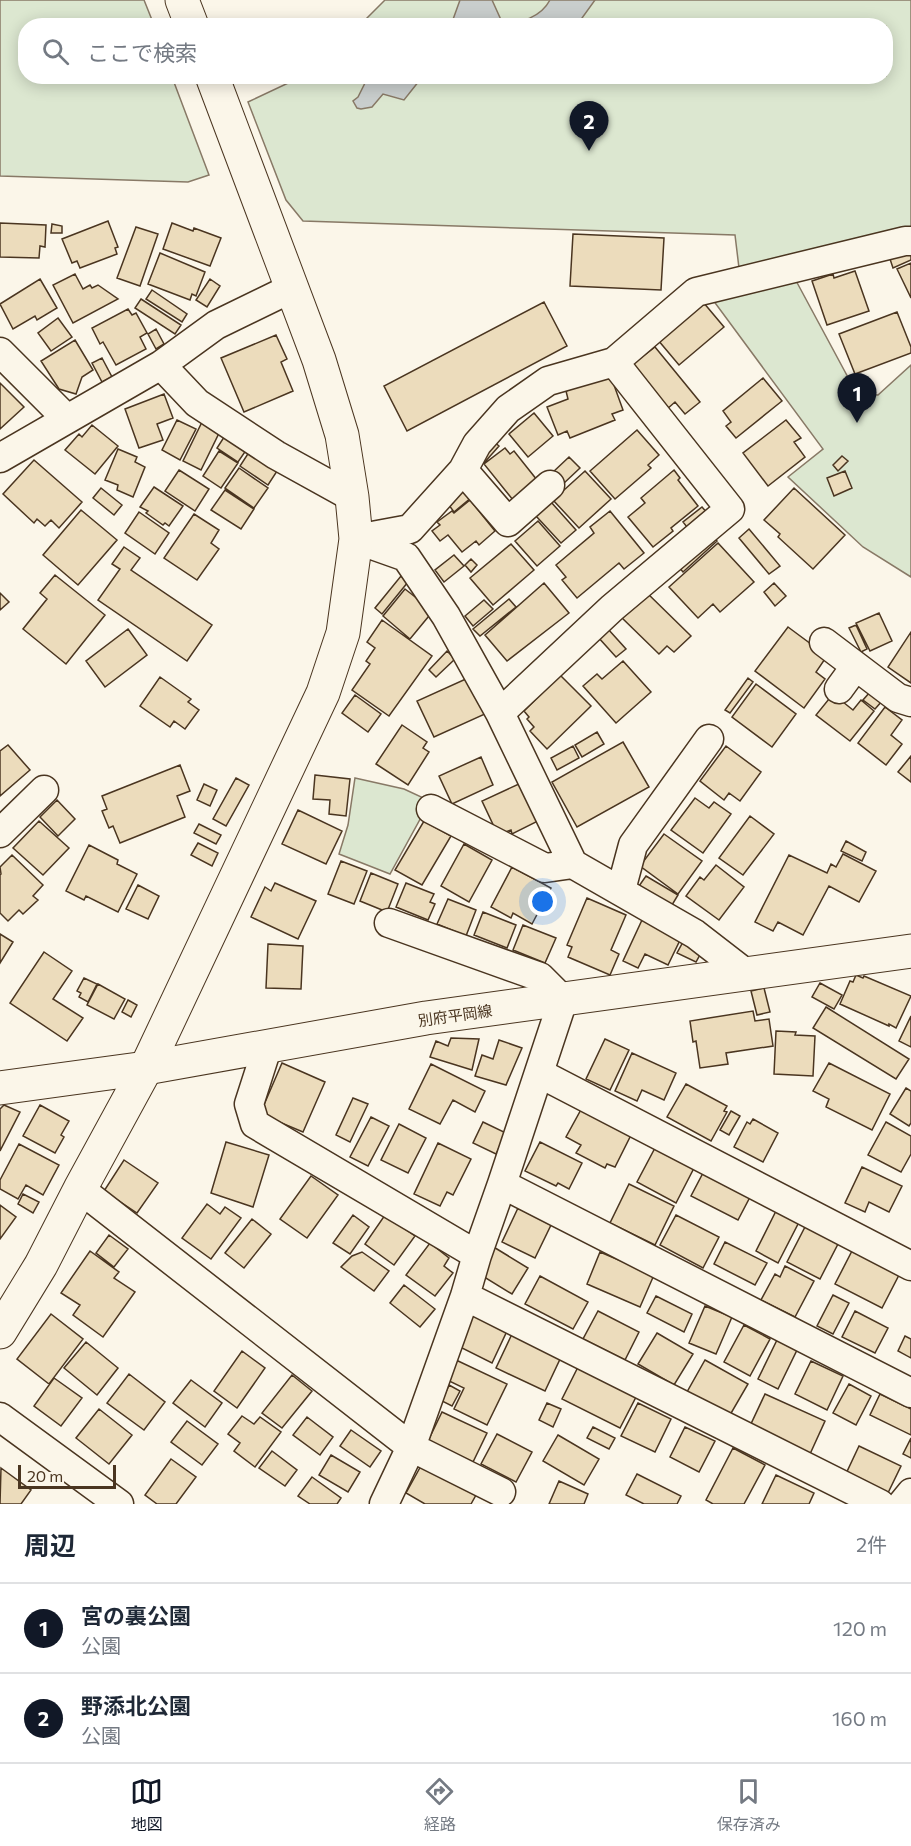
<!DOCTYPE html>
<html lang="ja">
<meta charset="utf-8">
<style>
body{margin:0;font-family:Commissioner,"Noto Sans JP",sans-serif;background:#f6f6f7;color:#1f2937}
.scale{position:absolute;left:18px;bottom:15px;width:98px;box-sizing:border-box;padding-left:6px;border:3px solid #4a3520;border-top:0;font-size:16px;line-height:21px;white-space:nowrap;color:#4a3520;-webkit-text-stroke:4px #fbf6e9;paint-order:stroke}
.you{position:absolute;left:543px;top:902px;width:21px;height:21px;margin:-15px;border:4px solid #fff;border-radius:50%;background:#1a73e8;box-shadow:0 0 0 9px #1a73e833}
.badge{display:grid;place-items:center;width:39px;height:39px;border-radius:50%;background:#111827;color:#fff;font-size:20px;font-weight:700}
.pin{position:absolute;translate:-50% -50px;filter:drop-shadow(0 2px 3px #0008)}
.pin::after{content:'';position:absolute;top:32px;width:21px;height:18px;background:inherit;clip-path:polygon(0 0,100% 0,50% 100%)}
.list{margin:0;padding:0;list-style:none}
h2{display:flex;justify-content:space-between;align-items:center;height:78px;margin:0;padding:0 24px;font-size:26px}
h2 small{font-size:20px;font-weight:400;color:#747a83}
.list li{display:grid;grid-template-columns:39px 1fr auto;gap:18px;align-items:center;box-sizing:border-box;height:90px;padding:0 24px;border-top:2px solid #e0e1e3}
.list b{display:block;font-size:22px;white-space:nowrap}
.list p{margin:0;font-size:20px;white-space:nowrap;color:#747a83}
.list em{font-size:20px;font-style:normal;color:#747a83}
.icon{flex:none;width:33px;height:33px;fill:none;stroke:currentColor;stroke-width:2;stroke-linecap:round;stroke-linejoin:round}
.map{position:relative;flex:none;width:911px;height:1504px;overflow:hidden}
.search{position:absolute;background:#fff;box-shadow:0 3px 15px #0003;left:18px;right:18px;top:18px;height:66px;display:flex;align-items:center;gap:15px;box-sizing:border-box;padding:0 21px;border-radius:24px;color:#747a83;font-size:22px}
.sheet{height:258px;background:#fff}
nav{display:flex;justify-content:space-around;align-items:center;box-sizing:border-box;height:84px;border-top:2px solid #e0e1e3;background:#fff;font-size:16px;color:#747a83}
nav a{display:grid;justify-items:center;gap:3px}
nav .on{color:#111827}
.map>svg:first-child{display:block}
</style>
<div class="map">
<svg width="911" height="1504" viewBox="0 0 911 1504">
<rect width="100%" height="100%" fill="#fbf6e9"/>
<path fill="#dce7d0" stroke="#887966" stroke-width="1.5" d="M0,0H144L154,25L26,26V76L172,77L209,175L188,182L0,176Z
M385,0H911V232L739,268L735,235L303,221L286,200L248,102L303,76H886V26L360,25Z
M794,277L857,394L878,395L911,365V577L863,547L788,477L823,449L710,296Z
M355,778L404,789L430,801L390,874L339,854L348,825Z"/>
<path fill="#c9cecd" stroke="#887966" stroke-width="1.5" d="M460,0H492L502,22C521,24 541,17 550,0H595L577,25H451Z
M368,77L375,80H381L383,77H447L441,81H419L404,100L383,94L372,107L361,109L357,108L353,101L358,97Z"/>
<path fill="#ecdcbc" stroke="#4a3520" stroke-width="1.5" d="M108,221L118,247L115,248L117,254L80,268L77,261L72,263L62,239Z
M0,223L46,225L45,247L40,246L39,258L0,257Z
M172,223L193,231L194,228L221,238L210,266L163,249Z
M52,224L62,226V233H51Z
M136,227L158,234L140,286L117,278Z
M573,234L664,238L661,290L570,286Z
M911,247V260L893,268L889,256Z
M160,253L205,272L196,296L192,294L190,300L148,284Z
M911,263V298L897,269Z
M855,271L869,311L827,325L812,281L833,274L834,278Z
M75,274L83,289L90,285L92,288L98,285L118,299L73,323L53,285Z
M40,279L57,308L37,320L35,316L13,329L0,304Z
M210,279L220,286L207,307L196,300Z
M152,290L187,314L182,322L146,299Z
M141,299L181,325L175,334L135,308Z
M544,302L567,346L407,431L384,386Z
M703,302L724,327L679,365L658,340Z
M128,309L132,315L136,313L147,333L140,337L146,349L116,365L103,342L100,344L92,328Z
M897,312L911,347V353L855,374L839,334Z
M58,318L72,337L51,351L38,333Z
M156,329L164,344L156,349L148,334Z
M276,335L287,359L281,362L293,391L244,412L221,358Z
M75,340L93,370L82,377L76,394L59,389L41,361Z
M655,347L700,402L685,414L675,402L666,410L630,366Z
M102,358L112,377L102,382L92,363Z
M610,374L623,410L612,414L615,420L570,438L567,431L558,435L547,407L568,399L566,391Z
M763,378L782,401L736,438L726,426L731,422L723,411Z
M0,383L24,407L0,429Z
M164,394L173,418L157,424L163,440L139,448L125,409Z
M534,413L553,436L528,457L509,434Z
M177,420L196,429L180,460L162,450Z
M203,420L221,429L201,470L183,461Z
M786,420L801,438L794,442L805,457L768,486L743,453Z
M92,425L118,446L95,474L65,450L79,434L82,437Z
M637,430L659,455L648,465L651,468L615,499L590,471Z
M228,431L249,446L238,462L217,448Z
M492,440L499,446L484,463L476,456Z
M253,446L281,465L268,485L240,466Z
M505,448L510,454L514,451L537,480L513,500L484,464Z
M118,449L137,457L135,462L145,467L133,497L117,490L118,485L105,480Z
M219,451L238,463L221,488L203,476Z
M842,456L848,461L838,471L833,465Z
M569,457L580,468L562,485L552,473Z
M34,460L82,502L59,528L51,520L45,526L37,519L34,523L3,494Z
M239,468L268,488L254,508L225,488Z
M179,470L209,489L195,511L165,491Z
M674,470L680,478L678,480L698,506L671,528L673,531L653,547L628,517L645,503L641,498Z
M585,471L611,499L579,528L553,500Z
M845,471L852,488L834,496L827,478Z
M154,487L183,506L169,526L165,523L163,525L146,513L148,511L140,507Z
M464,487L472,497L454,512L446,501Z
M101,488L122,505L114,515L93,498Z
M794,488L845,535L813,569L778,537L780,534L764,520Z
M225,490L254,509L241,529L211,510Z
M470,500L495,531L479,545L476,541L462,552L448,535L440,541L432,531L440,525L437,522L452,511L454,513Z
M551,502L576,530L561,543L536,516Z
M702,507L709,515L690,531L683,522Z
M81,510L117,540L78,585L43,555Z
M610,511L644,553L624,569L619,563L577,598L562,580L566,577L556,565L594,533L590,527Z
M139,512L169,533L155,554L125,533Z
M194,514L219,530L211,543L219,549L197,580L164,558Z
M538,521L560,546L537,566L515,541Z
M749,529L780,566L769,574L739,538Z
M711,536L717,541L683,572L678,566Z
M718,543L754,582L720,612L713,604L698,618L669,587Z
M511,544L534,570L493,605L470,578Z
M124,547L140,558L131,570L212,625L187,661L98,600L120,569L112,564Z
M454,555L464,566L444,582L435,570Z
M471,559L477,565L471,572L465,565Z
M55,575L105,615L66,664L23,629L47,599L40,593Z
M401,576L408,582L382,614L375,608Z
M544,583L569,613L507,661L485,635Z
M774,583L786,596L775,606L764,592Z
M405,589L433,611L410,639L383,616Z
M644,590L691,636L674,652L667,646L659,654L619,615Z
M0,593L9,602L0,610Z
M509,599L516,607L480,636L473,629Z
M484,600L493,609L473,626L465,616Z
M879,613L892,641L870,651L856,623Z
M382,620L432,656L389,716L352,690L370,664L366,661L375,648L367,642Z
M856,625L867,649L861,652L849,628Z
M788,627L827,656L816,672L825,679L804,708L755,671Z
M128,629L147,655L105,687L86,661Z
M608,629L626,649L616,657L598,637Z
M911,632V683L888,667Z
M447,651L455,659L436,677L429,670Z
M623,661L651,692L616,723L583,686L597,674L602,679Z
M560,675L591,706L547,749L530,731L534,727L527,719L529,717L524,711Z
M160,677L191,699L188,702L199,710L185,729L174,721L170,727L140,706Z
M468,678L485,714L434,737L417,701Z
M748,678L753,682L730,713L725,710Z
M756,684L796,714L772,747L732,717Z
M870,692L882,701L875,709L863,700Z
M833,694L853,710L861,700L874,711L850,741L816,715Z
M355,695L381,714L368,732L342,713Z
M885,707L902,720L891,735L902,744L886,765L858,743Z
M402,725L427,742L423,748L429,752L408,785L376,764Z
M597,732L604,744L582,757L575,745Z
M623,742L649,787L577,827L552,782Z
M8,745L30,770L0,796V751Z
M573,746L579,758L557,770L551,758Z
M726,746L761,772L740,801L729,793L724,800L700,781Z
M911,756V782L898,772Z
M481,757L493,785L452,804L439,776Z
M180,765L190,791L177,796L185,817L120,843L113,826L109,828L102,811L107,809L102,796Z
M315,775L350,779L346,816L329,814L330,800L313,799Z
M236,778L249,785L226,826L213,819Z
M521,783L538,821L512,834L511,830L498,835L482,801Z
M204,784L217,790L210,806L197,800Z
M695,798L709,808L714,802L731,814L703,853L671,830Z
M57,800L75,819L58,836L40,817Z
M298,810L342,831L326,864L282,844Z
M750,816L774,834L743,875L719,858Z
M39,821L69,848L43,875L13,848Z
M424,821L451,836L422,885L395,870Z
M199,824L221,835L216,844L194,833Z
M664,834L702,861L678,894L640,866Z
M846,841L866,852L862,861L841,851Z
M198,843L218,853L212,866L191,855Z
M464,844L492,860L469,902L441,886Z
M89,845L118,860L117,864L137,874L118,912L86,896L84,900L66,891Z
M843,854L876,871L859,902L829,886L803,935L778,922L773,931L755,922L789,855L827,873L831,864L836,867Z
M12,855L43,885L33,896L38,900L23,914L19,910L8,921L0,913V875L1,874L0,867Z
M341,861L367,871L354,904L328,894Z
M716,865L744,887L719,920L686,896L700,877L704,880Z
M512,867L551,888L532,924L513,913L511,918L491,907Z
M371,873L398,884L387,912L360,901Z
M646,876L678,895L672,905L639,886Z
M275,883L316,901L298,939L251,917L265,887L271,891Z
M406,883L434,894L430,902L435,904L428,920L396,907Z
M138,885L159,896L148,919L126,909Z
M587,898L626,915L611,950L619,954L610,975L568,957L572,947L567,945Z
M448,899L476,910L466,936L437,924Z
M483,912L516,925L507,948L474,935Z
M642,920L681,938L668,965L645,954L638,968L623,961Z
M523,925L556,938L545,963L513,950Z
M0,934L13,942L0,963Z
M683,942L702,951L696,962L677,953Z
M268,944L303,946L301,989L266,988Z
M44,952L72,971L53,999L83,1018L67,1041L10,1003Z
M856,975L863,978L864,976L911,996L896,1028L889,1024V1026L840,1004L850,981L853,982Z
M84,978L97,984L88,1002L79,997L81,993L77,991Z
M820,983L842,995L834,1009L812,997Z
M98,984L125,999L114,1019L87,1005Z
M764,988L770,1012L757,1015L751,991Z
M128,1000L137,1005L131,1017L122,1012Z
M826,1007L909,1059L896,1079L813,1028Z
M753,1011L755,1021L769,1019L773,1046L726,1053L728,1064L700,1068L696,1041L693,1042L690,1021Z
M911,1016V1047L899,1041Z
M776,1031L796,1032L795,1035L815,1036L813,1076L774,1074Z
M451,1038L479,1039L472,1070L430,1057L436,1041L448,1046Z
M605,1039L629,1050L610,1090L586,1079Z
M499,1040L522,1048L506,1085L475,1076L482,1055L493,1059Z
M632,1053L676,1073L664,1100L642,1090L637,1101L615,1091Z
M282,1063L325,1082L303,1132L260,1114Z
M829,1063L890,1094L872,1130L826,1107L829,1099L813,1091Z
M431,1064L485,1091L475,1112L453,1100L440,1124L409,1109Z
M686,1084L727,1106L724,1111L727,1112L711,1141L667,1117Z
M906,1088L911,1091V1123L909,1126L890,1114Z
M353,1098L368,1104L350,1142L336,1135Z
M4,1105L20,1112L0,1151V1109Z
M40,1105L69,1121L61,1135L64,1137L55,1153L23,1136Z
M583,1106L633,1131L615,1167L607,1164L605,1168L576,1153L581,1145L566,1137Z
M731,1111L740,1116L729,1135L720,1130Z
M371,1117L389,1126L368,1166L350,1157Z
M753,1119L778,1133L763,1162L734,1147L747,1122L750,1124Z
M483,1122L506,1133L496,1154L473,1143Z
M886,1122L911,1136V1154L901,1172L868,1155Z
M399,1124L426,1138L408,1173L381,1160Z
M226,1142L269,1155L253,1207L211,1193Z
M540,1142L582,1163L569,1189L558,1183L556,1186L525,1171Z
M438,1143L471,1159L453,1195L447,1192L440,1206L414,1194Z
M19,1144L59,1165L43,1195L26,1185L18,1199L0,1189V1180Z
M655,1148L694,1168L676,1203L637,1182Z
M124,1160L158,1183L137,1213L104,1191Z
M862,1167L902,1186L889,1212L869,1202L865,1212L845,1203Z
M703,1173L750,1197L738,1220L691,1196Z
M311,1176L338,1195L307,1238L280,1219Z
M629,1184L674,1206L655,1245L610,1223Z
M23,1194L39,1202L33,1213L18,1204Z
M207,1204L220,1214L225,1207L241,1218L211,1259L182,1238Z
M0,1205L16,1217L0,1239Z
M518,1208L551,1225L535,1258L502,1242Z
M776,1211L799,1222L778,1263L756,1251Z
M353,1215L369,1227L350,1254L333,1243Z
M385,1215L415,1236L394,1265L365,1244Z
M676,1215L719,1237L703,1268L660,1245Z
M252,1219L271,1234L244,1268L225,1253Z
M806,1225L839,1242L820,1279L787,1262Z
M109,1235L128,1249L114,1267L96,1253Z
M725,1242L767,1263L755,1285L714,1264Z
M430,1243L449,1258L444,1266L453,1273L435,1296L406,1275Z
M492,1246L528,1268L512,1294L476,1272Z
M853,1249L900,1273L882,1308L835,1284Z
M90,1251L119,1272L114,1278L135,1292L103,1337L73,1315L80,1305L61,1293Z
M362,1252L389,1271L374,1291L341,1267L352,1256Z
M600,1252L654,1275L640,1307L587,1284Z
M785,1266L814,1281L795,1317L761,1300L775,1274L780,1277Z
M540,1276L588,1302L573,1329L525,1304Z
M404,1285L435,1309L420,1327L390,1303Z
M833,1295L849,1303L833,1334L817,1326Z
M656,1296L692,1314L684,1332L647,1313Z
M705,1306L732,1317L716,1354L689,1343Z
M598,1311L639,1332L625,1360L583,1339Z
M855,1311L888,1328L875,1353L842,1337Z
M468,1312L507,1331L492,1363L452,1343Z
M51,1314L83,1339L49,1384L17,1359Z
M744,1325L770,1339L750,1376L724,1362Z
M657,1333L693,1354L674,1385L638,1364Z
M512,1334L561,1357L545,1391L496,1368Z
M905,1336L911,1339V1358L898,1351Z
M777,1340L797,1350L778,1389L758,1379Z
M86,1342L118,1368L97,1395L64,1368Z
M242,1351L265,1368L237,1408L214,1391Z
M456,1360L507,1384L487,1425L454,1409L464,1388L447,1380Z
M705,1360L748,1384L730,1415L687,1392Z
M811,1361L843,1376L827,1410L795,1394Z
M578,1367L636,1397L620,1428L562,1399Z
M129,1374L165,1402L144,1430L107,1403Z
M292,1375L312,1391L282,1428L262,1413Z
M54,1378L82,1398L61,1426L34,1406Z
M191,1380L222,1403L205,1427L173,1403Z
M849,1384L871,1396L856,1425L833,1413Z
M449,1385L460,1391L452,1406L442,1401Z
M765,1394L825,1421L810,1454L750,1426Z
M880,1394L911,1409V1435L870,1415Z
M547,1403L561,1409L553,1427L539,1420Z
M638,1403L671,1419L655,1452L621,1436Z
M99,1409L132,1435L109,1464L76,1438Z
M442,1412L487,1433L473,1462L428,1441Z
M242,1416L254,1424L260,1417L281,1432L255,1467L234,1451L240,1443L228,1434Z
M307,1417L333,1437L320,1455L293,1435Z
M187,1421L218,1444L202,1465L171,1442Z
M593,1427L615,1438L609,1449L587,1438Z
M685,1427L715,1441L699,1472L670,1457Z
M351,1430L381,1451L370,1467L340,1446Z
M497,1434L532,1452L516,1482L481,1464Z
M558,1435L599,1459L584,1485L543,1461Z
M911,1438V1458L903,1454Z
M859,1446L901,1466L886,1497L844,1478Z
M733,1448L765,1465L744,1504H713L706,1500Z
M272,1451L297,1470L285,1486L259,1468Z
M331,1455L360,1472L348,1492L319,1475Z
M171,1459L196,1477L176,1504H157L145,1495Z
M422,1464L476,1495L471,1504H425L406,1493Z
M1,1468L31,1490L21,1504H0Z
M637,1474L681,1496L677,1504H644L626,1495Z
M776,1475L814,1493L809,1504H762Z
M312,1477L341,1498L337,1504H310L298,1496Z
M559,1481L588,1494L584,1504H549Z"/>
<g fill="none" stroke-linecap="round" stroke-linejoin="round">
<g stroke="#4a3520" stroke-width="31">
<path id="minor" d="M292,288L216,325L161,365L197,403L276,455L352,497
M0,352L67,419
M0,458L161,365
M463,470L508,522L550,485
M356,539L410,529L463,470L477,444L508,409L548,381L614,362L696,292L905,241H911
M358,540L406,557L446,616L500,713L573,864L695,934L748,975
M824,642L898,698L911,702
M839,689L855,667
M500,713L612,608L730,509L614,362
M431,809L545,868L573,864
M0,833L44,790
M621,890L633,845L709,739
M268,1045L249,1104L255,1124L477,1255
M539,1073L911,1266
M502,1184L911,1393
M80,1189L411,1447L501,1492
M465,1296L880,1504
M0,1417L119,1504
M384,1504L411,1447L465,1296L477,1255L502,1184L563,1000L540,977L389,923
M902,1504L911,1493"/>
</g>
<g stroke="#4a3520" stroke-width="35">
<path id="tertiary" d="M182,0L192,26
M0,1332L41,1265L80,1189L146,1068L323,693L343,633L356,539L352,497L342,435L319,360L212,76"/>
</g>
<g stroke="#4a3520" stroke-width="35">
<path id="secondary" d="M0,1088L146,1068L426,1018L911,951"/>
</g>
<use href="#minor" stroke="#fbf6e9" stroke-width="28"/>
<use href="#tertiary" stroke="#fbf6e9" stroke-width="33"/>
<use href="#secondary" stroke="#fbf6e9" stroke-width="33"/>
</g>
<g text-anchor="middle" dominant-baseline="central" stroke-width="4.5" stroke-linejoin="round" paint-order="stroke">
<g font-size="15" fill="#4a3520" stroke="#fbf6e9">
<text transform="translate(455 1015) rotate(-8)">別府平岡線</text>
</g>
</g>
</svg>
<div class="scale">20 m</div>
<div class="you"></div>
<div class="pin badge" style="left:857px;top:423px">1</div>
<div class="pin badge" style="left:589px;top:151px">2</div>
<div class="search"><svg class="icon" aria-label="search" viewBox="0 0 24 24"><circle cx="10" cy="10" r="6"/><path d="M15 15l6 6"/></svg>ここで検索</div>
</div>
<section class="sheet">
<h2>周辺<small>2件</small></h2>
<ul class="list">
<li><span class="badge">1</span><div><b>宮の裏公園</b><p>公園</p></div><em>120 m</em></li>
<li><span class="badge">2</span><div><b>野添北公園</b><p>公園</p></div><em>160 m</em></li>
</ul>
</section>
<nav>
<a class="on"><svg class="icon" aria-label="map" viewBox="0 0 24 24"><path d="M3 6l6-2 6 2 6-2v14l-6 2-6-2-6 2zM9 4v14M15 6v14"/></svg>地図</a>
<a><svg class="icon" aria-label="directions" viewBox="0 0 24 24"><path d="M12 3l9 9-9 9-9-9zM9 14v-3h6M13 9l2 2-2 2"/></svg>経路</a>
<a><svg class="icon" aria-label="saved" viewBox="0 0 24 24"><path d="M7 4h10v16l-5-4-5 4z"/></svg>保存済み</a>
</nav>
